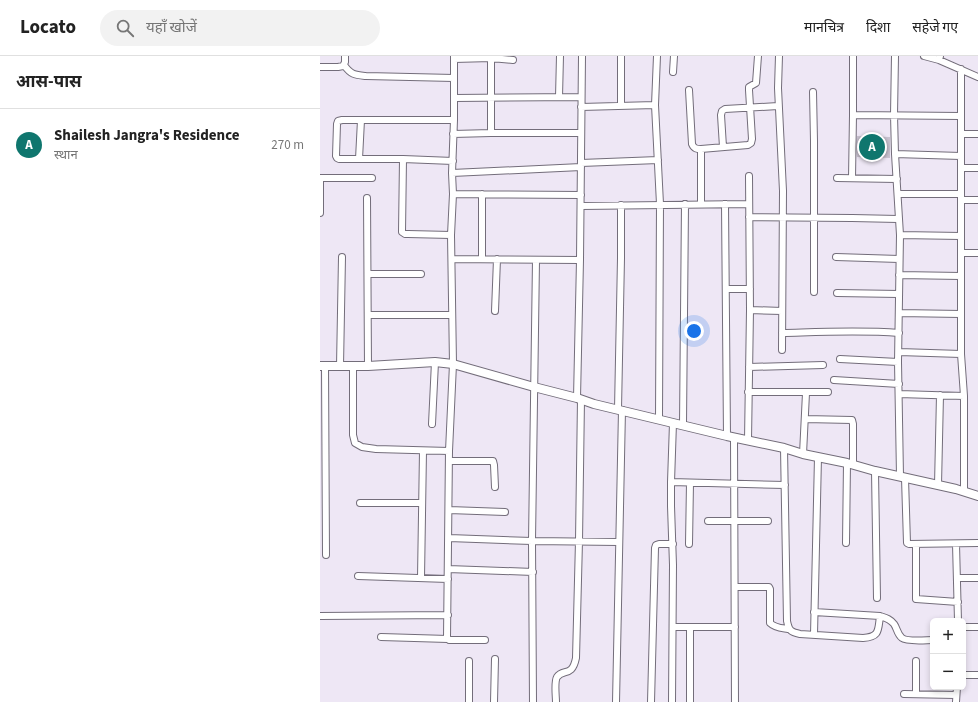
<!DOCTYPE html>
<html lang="hi">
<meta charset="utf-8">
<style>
body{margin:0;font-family:"Source Sans 3","Noto Sans Devanagari",sans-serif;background:#f2f2f2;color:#222}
.controls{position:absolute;right:12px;bottom:12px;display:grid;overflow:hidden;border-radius:6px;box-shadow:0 2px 6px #0003}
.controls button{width:36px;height:36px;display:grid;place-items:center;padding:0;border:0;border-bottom:1px solid #e0e0e0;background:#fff;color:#222;font:20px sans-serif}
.you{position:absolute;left:374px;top:275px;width:14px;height:14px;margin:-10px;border:3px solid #fff;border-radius:50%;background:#1a73e8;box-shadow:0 0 0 6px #1a73e833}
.badge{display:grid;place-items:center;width:26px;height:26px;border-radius:50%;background:#0f766e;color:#fff;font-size:13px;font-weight:700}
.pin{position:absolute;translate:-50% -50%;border:2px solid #fff;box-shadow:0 1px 4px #0006}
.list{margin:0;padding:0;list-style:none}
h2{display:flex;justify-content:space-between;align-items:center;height:52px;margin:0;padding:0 16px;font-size:17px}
h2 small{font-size:13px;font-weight:400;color:#767676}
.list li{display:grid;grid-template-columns:26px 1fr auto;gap:12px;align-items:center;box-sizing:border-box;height:72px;padding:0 16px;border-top:1px solid #e0e0e0}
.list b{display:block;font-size:15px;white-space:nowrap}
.list p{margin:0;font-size:13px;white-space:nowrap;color:#767676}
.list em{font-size:13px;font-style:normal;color:#767676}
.icon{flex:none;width:22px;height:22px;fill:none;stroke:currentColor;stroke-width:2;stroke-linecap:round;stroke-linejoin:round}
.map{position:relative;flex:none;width:658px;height:646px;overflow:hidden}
header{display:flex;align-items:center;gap:24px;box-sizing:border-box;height:56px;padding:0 20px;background:#fff;border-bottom:1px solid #e0e0e0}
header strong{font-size:19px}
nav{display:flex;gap:22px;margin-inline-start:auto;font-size:14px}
.search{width:280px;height:36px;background:#f2f2f2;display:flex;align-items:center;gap:10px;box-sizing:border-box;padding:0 14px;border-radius:22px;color:#767676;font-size:15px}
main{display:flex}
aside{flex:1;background:#fff}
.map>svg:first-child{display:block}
</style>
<header>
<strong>Locato</strong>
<div class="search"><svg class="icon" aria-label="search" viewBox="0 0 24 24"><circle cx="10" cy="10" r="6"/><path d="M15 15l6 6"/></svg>यहाँ खोजें</div>
<nav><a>मानचित्र</a><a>दिशा</a><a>सहेजे गए</a></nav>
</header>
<main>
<aside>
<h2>आस-पास<small></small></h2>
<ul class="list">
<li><span class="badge">A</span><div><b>Shailesh Jangra's Residence</b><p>स्थान</p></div><em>270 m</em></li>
</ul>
</aside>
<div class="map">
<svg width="658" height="646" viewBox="0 0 658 646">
<rect width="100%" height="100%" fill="#eee7f5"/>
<path fill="#cac3d1" d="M537,80L570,81V102L537,101Z"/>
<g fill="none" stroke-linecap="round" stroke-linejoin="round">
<g stroke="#736d7a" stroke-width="8">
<path id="minor" d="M134,0V64L132,117L133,138L131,179L133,308L129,395L127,582L129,584H165
M171,0V77
M337,0L335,49L340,148L339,363
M459,0L458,32L463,135L462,294
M575,0L574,59L575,98L580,179L578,306L580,420
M604,0L619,4
M620,0L619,4L658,21
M134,3L171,2L193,4
M24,9C31,19 35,19 46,20L134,22
M0,11H18L23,10L25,6V0
M641,13V298L644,340V435
M353,16L354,0
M369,34L372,88C374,93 377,93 381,93V148
M493,36L494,85V236
M239,41L240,0
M134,42L261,41
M301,50V0
M261,51L335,49
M533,59L641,60
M133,78L171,77H261
M641,78H658
M403,91L401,59L402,55L405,53L458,50
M381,93L428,89L431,87L432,83L429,34V31L436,27L438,0
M575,98L641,100
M39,103L41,64
M83,103L82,176L85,178H88L131,179
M133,105L83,103H19L17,102L16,100L17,68L18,65L22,64H134
M261,107L338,104
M641,112H658
M132,117L261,111
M0,122H52
M517,122L577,123
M532,122L533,59V0
M133,138L261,139
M578,138H641
M47,142L48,310
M641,144H658
M405,148L407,380
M261,150L429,148
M0,157V122
M429,161L532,162L578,163
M580,179L641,180
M641,197H658
M516,201L579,203
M132,203L260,204
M162,203V138
M48,218H101
M579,219L641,220
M406,233H430
M517,237L579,238
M430,254L462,255
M175,255L177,203
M579,257L641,258
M48,259H132
M462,277C501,276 540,274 579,277
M579,296L641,298
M520,303L578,306
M5,310L6,499
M20,310L22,201
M33,310V379L35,387L42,391L56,393L129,395
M429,311L503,309
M514,324L579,328
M428,336H508
M579,338L644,340
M257,342L260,204L262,0
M298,353L301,202V149
M485,363L532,364L533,368V409
M112,368L115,306
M363,369L365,148
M414,381L415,646
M428,384L430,254L429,120
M464,392L467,565C469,575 471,576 480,578L543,582C560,581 558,574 560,560
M483,398L486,337
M129,405H173L174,409L175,431
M555,415L557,542
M585,422L587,487L589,488L658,487
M351,426L465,429
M618,429L620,339
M40,447H102
M129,454L185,456
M388,465H448
M129,482L212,485L299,486
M526,487L527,407
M369,488L370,427
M596,488V543L638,546
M636,488L638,565
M128,513L213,516
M38,520L128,523
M101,522L103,395
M637,522H658
M415,531H449L450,533V567C455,572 462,572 468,573
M494,556L560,560C566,562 570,563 574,568C577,572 577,578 582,582C587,586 606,584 613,584
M0,560L128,559
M353,571H415
M643,571H658
M494,579L498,401
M61,581L128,583
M149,605V646
M596,605V638
M643,619H658
M584,638L636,639
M174,646L175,603
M213,646L212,485L216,204
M236,646C236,640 234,626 237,621C243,612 252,622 256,602L259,485L261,343
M296,646L302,354
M331,646L335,492L336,489L339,488H353
M352,646L353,509L351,450V426L353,367
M370,646V571
M636,646L637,631"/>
</g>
<g stroke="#736d7a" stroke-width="10">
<path id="tertiary" d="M0,310H48L115,306L133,308L214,331L257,342L274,348L407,380L464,392L483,398L527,407L555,415L636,433L658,440"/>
</g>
<use href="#minor" stroke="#fff" stroke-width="6"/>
<use href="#tertiary" stroke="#fff" stroke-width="8"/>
</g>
</svg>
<div class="controls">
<button>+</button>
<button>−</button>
</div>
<div class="you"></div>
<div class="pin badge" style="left:552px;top:91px">A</div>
</div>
</main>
